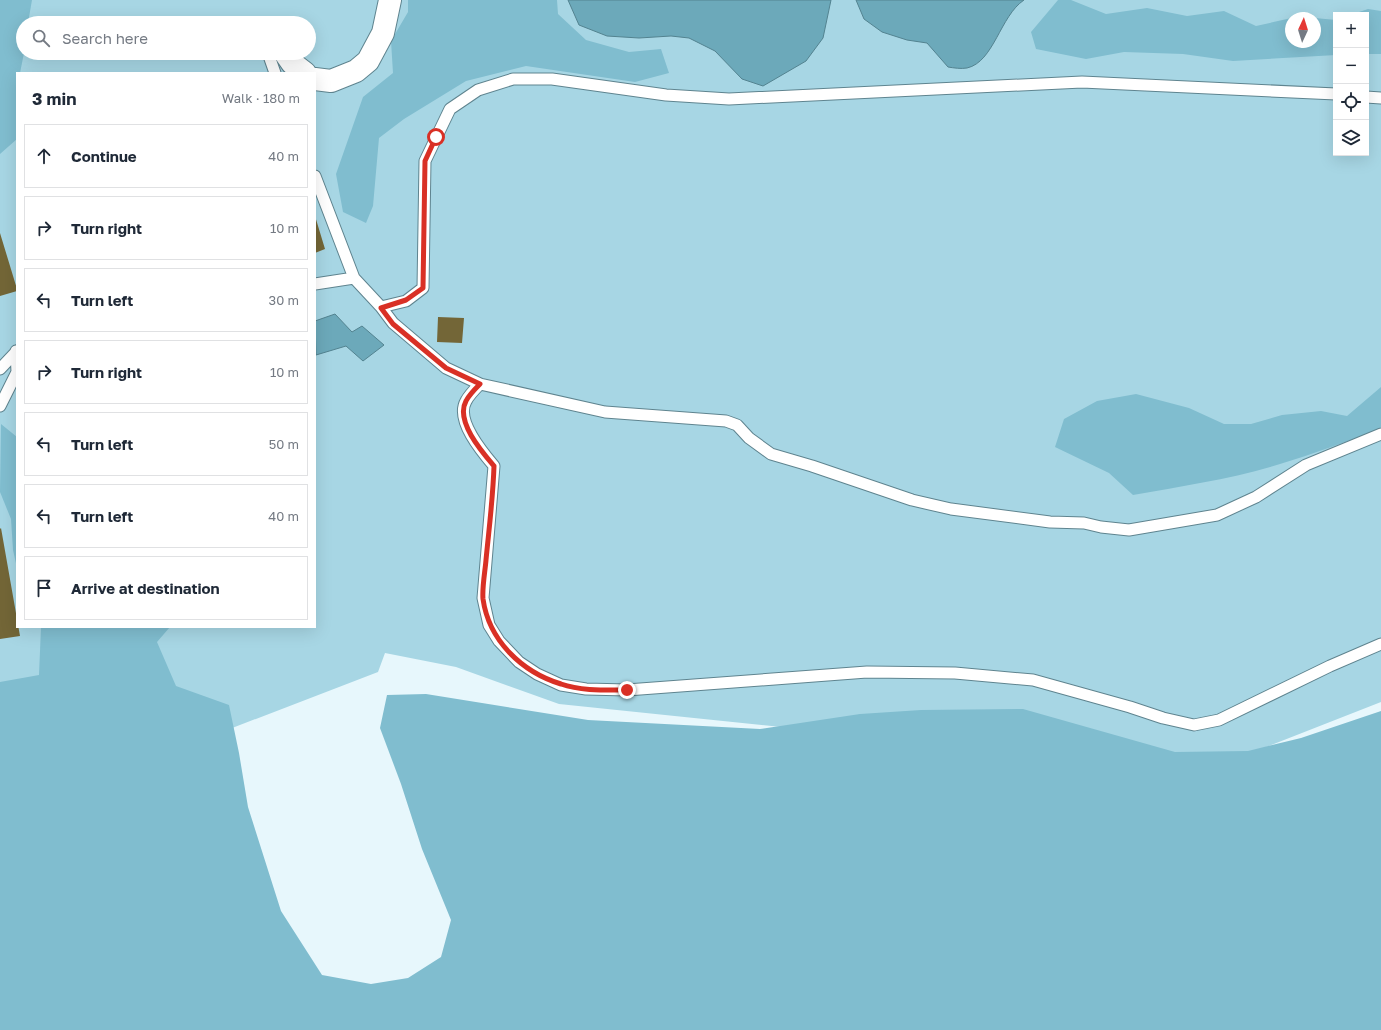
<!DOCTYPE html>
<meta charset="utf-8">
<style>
body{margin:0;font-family:"Golos Text",sans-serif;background:#f6f6f7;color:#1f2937}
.controls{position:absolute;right:12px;top:12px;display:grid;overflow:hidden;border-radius:0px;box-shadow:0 4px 16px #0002}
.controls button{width:36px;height:36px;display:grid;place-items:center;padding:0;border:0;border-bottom:1px solid #e0e1e3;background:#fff;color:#1f2937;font:20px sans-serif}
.compass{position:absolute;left:1285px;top:12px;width:36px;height:36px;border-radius:50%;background:#fff;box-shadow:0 4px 16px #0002;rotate:4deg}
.stop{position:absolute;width:12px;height:12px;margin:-9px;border:3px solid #d93025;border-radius:50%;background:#fff}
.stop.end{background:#d93025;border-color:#fff;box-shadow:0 1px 4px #0008}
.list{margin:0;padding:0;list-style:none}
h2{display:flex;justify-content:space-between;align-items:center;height:52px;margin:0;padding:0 16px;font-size:17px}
h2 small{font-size:13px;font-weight:400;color:#747a83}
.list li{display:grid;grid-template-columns:26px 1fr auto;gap:12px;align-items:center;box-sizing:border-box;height:64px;margin:0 8px 8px;padding:0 8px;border:1px solid #e0e1e3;border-radius:0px}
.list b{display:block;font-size:15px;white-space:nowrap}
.list em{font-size:13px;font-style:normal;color:#747a83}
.icon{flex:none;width:22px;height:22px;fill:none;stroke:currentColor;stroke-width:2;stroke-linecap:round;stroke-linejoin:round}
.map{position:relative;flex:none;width:1381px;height:1030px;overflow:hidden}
.search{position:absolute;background:#fff;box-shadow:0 4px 16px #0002;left:16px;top:16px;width:300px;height:44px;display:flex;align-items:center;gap:10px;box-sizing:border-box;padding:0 14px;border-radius:22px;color:#747a83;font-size:15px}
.panel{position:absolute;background:#fff;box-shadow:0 4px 16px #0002;left:16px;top:72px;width:300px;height:556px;border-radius:0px}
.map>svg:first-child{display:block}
</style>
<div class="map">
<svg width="1381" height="1030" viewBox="0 0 1381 1030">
<rect width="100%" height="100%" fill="#e7f7fc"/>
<path fill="#a7d6e4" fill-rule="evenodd" d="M0,0H1381V702L1205,771L559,704L456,667L385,653L378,672L227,730L0,857ZM1336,15H1366V153H1336ZM1291,18H1315V42H1291ZM23,23H309V53H23ZM17,73H315V627H17Z"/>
<path fill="#80bdcf" d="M0,0H32L28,23H23L24,53L20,73H17V139L0,154Z
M408,0H557L558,14L586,40L629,52L661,49L669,73L635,82L526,66L466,81L404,119L379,138L373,206L366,223L343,212L336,174L363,97L393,73L391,41L408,12Z
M1058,0H1071L1106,14L1147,8L1187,16L1224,11L1256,26L1296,17L1312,18H1291V42H1315V18L1336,20V55L1233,61L1183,54L1124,52L1086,59L1036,49L1031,32Z
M1368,9L1381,11V54H1366V15H1350Z
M1381,387V427L1378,430C1345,442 1313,454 1280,464C1232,479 1182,486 1133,495L1109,473L1055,447L1064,419L1097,401L1136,394L1189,408L1224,424H1251L1282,415L1321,411L1347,416Z
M1,424L17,437V568L13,550L11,519L0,492Z
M41,627H170L157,642L176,686L229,705L239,753L248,807L281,911L322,975L371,984L408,978L441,957L451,920L422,849L401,784L380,728L387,695L426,694L588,720L760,729L860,714L921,710L1023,709L1175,752L1248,751L1301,738L1381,711V1030H0V682L39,675Z"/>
<path fill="#6ca9ba" stroke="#538390" d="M568,0H831L823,38L806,61L763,86L742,79L715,51L689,38L671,36L639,38L607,36L579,25Z
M856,0H1024C1000,16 994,62 967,68C961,69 954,68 948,67L927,43L907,40L882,32L864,19Z
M335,314L352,332L362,326L384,345L363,361L346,346L316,355L315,321Z"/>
<path fill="#736637" d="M315,216L325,249L315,253Z
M0,233L17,289V291L0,296Z
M438,317L464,318L462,343L437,342Z
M1,528L20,636L0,639V529Z"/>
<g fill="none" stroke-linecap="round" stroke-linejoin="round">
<g stroke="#5f848f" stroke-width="13">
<path id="service" d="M268,53L275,73
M1336,94L1082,82L729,99L666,95L552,79H513L478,90L450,109L425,161L423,288L406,301L381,307L393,323L446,368L480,384L605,412L726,421L737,425L749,438L771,454L812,466L912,500L951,509L1050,522L1084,523L1101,527L1129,530L1217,515L1256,497L1306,465L1381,434
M1366,97L1381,98
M315,176L354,278
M315,284L354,278L381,307
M0,369L17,351
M480,384C475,389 469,395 466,401C455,420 482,452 494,466L483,598L489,625L499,641L519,662L537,674L561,685L586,689L627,690L867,672L955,673L1033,680L1130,707L1163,718L1194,725L1219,720L1330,666L1381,644
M0,406L17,372L16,351"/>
</g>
<g stroke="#5f848f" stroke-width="24">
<path id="minor" d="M285,53L292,63L305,73
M315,79L331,81L356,71L368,61L383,33L390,0"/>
</g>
<use href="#service" stroke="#fff" stroke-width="11"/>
<use href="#minor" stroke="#fff" stroke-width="22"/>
</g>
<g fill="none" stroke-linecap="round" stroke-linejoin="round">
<path stroke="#d93025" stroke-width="5" d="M436,137L425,161L423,288L406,300L381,308L393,324L446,368L480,384C475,389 469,395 466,401C455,421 482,452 494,466C493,498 489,529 486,560C485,572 482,587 483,599C489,641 522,672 561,684C581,691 605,690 627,690"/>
</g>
</svg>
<div class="controls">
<button>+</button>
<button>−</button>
<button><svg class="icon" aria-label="locate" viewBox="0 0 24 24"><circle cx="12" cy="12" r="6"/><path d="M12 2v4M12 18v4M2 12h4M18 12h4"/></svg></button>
<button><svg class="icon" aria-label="layers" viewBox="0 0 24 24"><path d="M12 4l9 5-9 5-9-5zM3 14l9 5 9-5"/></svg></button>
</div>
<svg class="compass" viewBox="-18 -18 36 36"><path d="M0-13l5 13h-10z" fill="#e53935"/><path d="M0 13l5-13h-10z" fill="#747a83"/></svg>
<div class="stop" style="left:436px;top:137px"></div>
<div class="stop end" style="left:627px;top:690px"></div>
<div class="search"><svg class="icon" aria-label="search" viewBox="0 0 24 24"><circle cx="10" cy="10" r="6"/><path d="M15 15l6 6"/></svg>Search here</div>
<section class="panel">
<h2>3 min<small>Walk · 180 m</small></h2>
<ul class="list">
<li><svg class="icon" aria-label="ahead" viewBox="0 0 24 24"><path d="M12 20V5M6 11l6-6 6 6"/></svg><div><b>Continue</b></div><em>40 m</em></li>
<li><svg class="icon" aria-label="right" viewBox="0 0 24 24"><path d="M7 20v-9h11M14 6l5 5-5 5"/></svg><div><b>Turn right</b></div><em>10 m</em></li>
<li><svg class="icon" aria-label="left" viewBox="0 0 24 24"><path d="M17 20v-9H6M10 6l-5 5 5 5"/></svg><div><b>Turn left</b></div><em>30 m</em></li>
<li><svg class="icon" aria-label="right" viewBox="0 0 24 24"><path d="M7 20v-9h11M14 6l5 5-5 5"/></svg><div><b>Turn right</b></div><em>10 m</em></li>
<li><svg class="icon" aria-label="left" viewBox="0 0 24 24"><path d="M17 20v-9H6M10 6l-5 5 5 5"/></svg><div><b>Turn left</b></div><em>50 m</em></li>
<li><svg class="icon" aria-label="left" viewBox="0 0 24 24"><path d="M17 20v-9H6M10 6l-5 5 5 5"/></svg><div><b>Turn left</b></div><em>40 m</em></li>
<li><svg class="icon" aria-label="arrive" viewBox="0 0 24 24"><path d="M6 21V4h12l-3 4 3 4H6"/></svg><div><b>Arrive at destination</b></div></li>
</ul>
</section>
</div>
